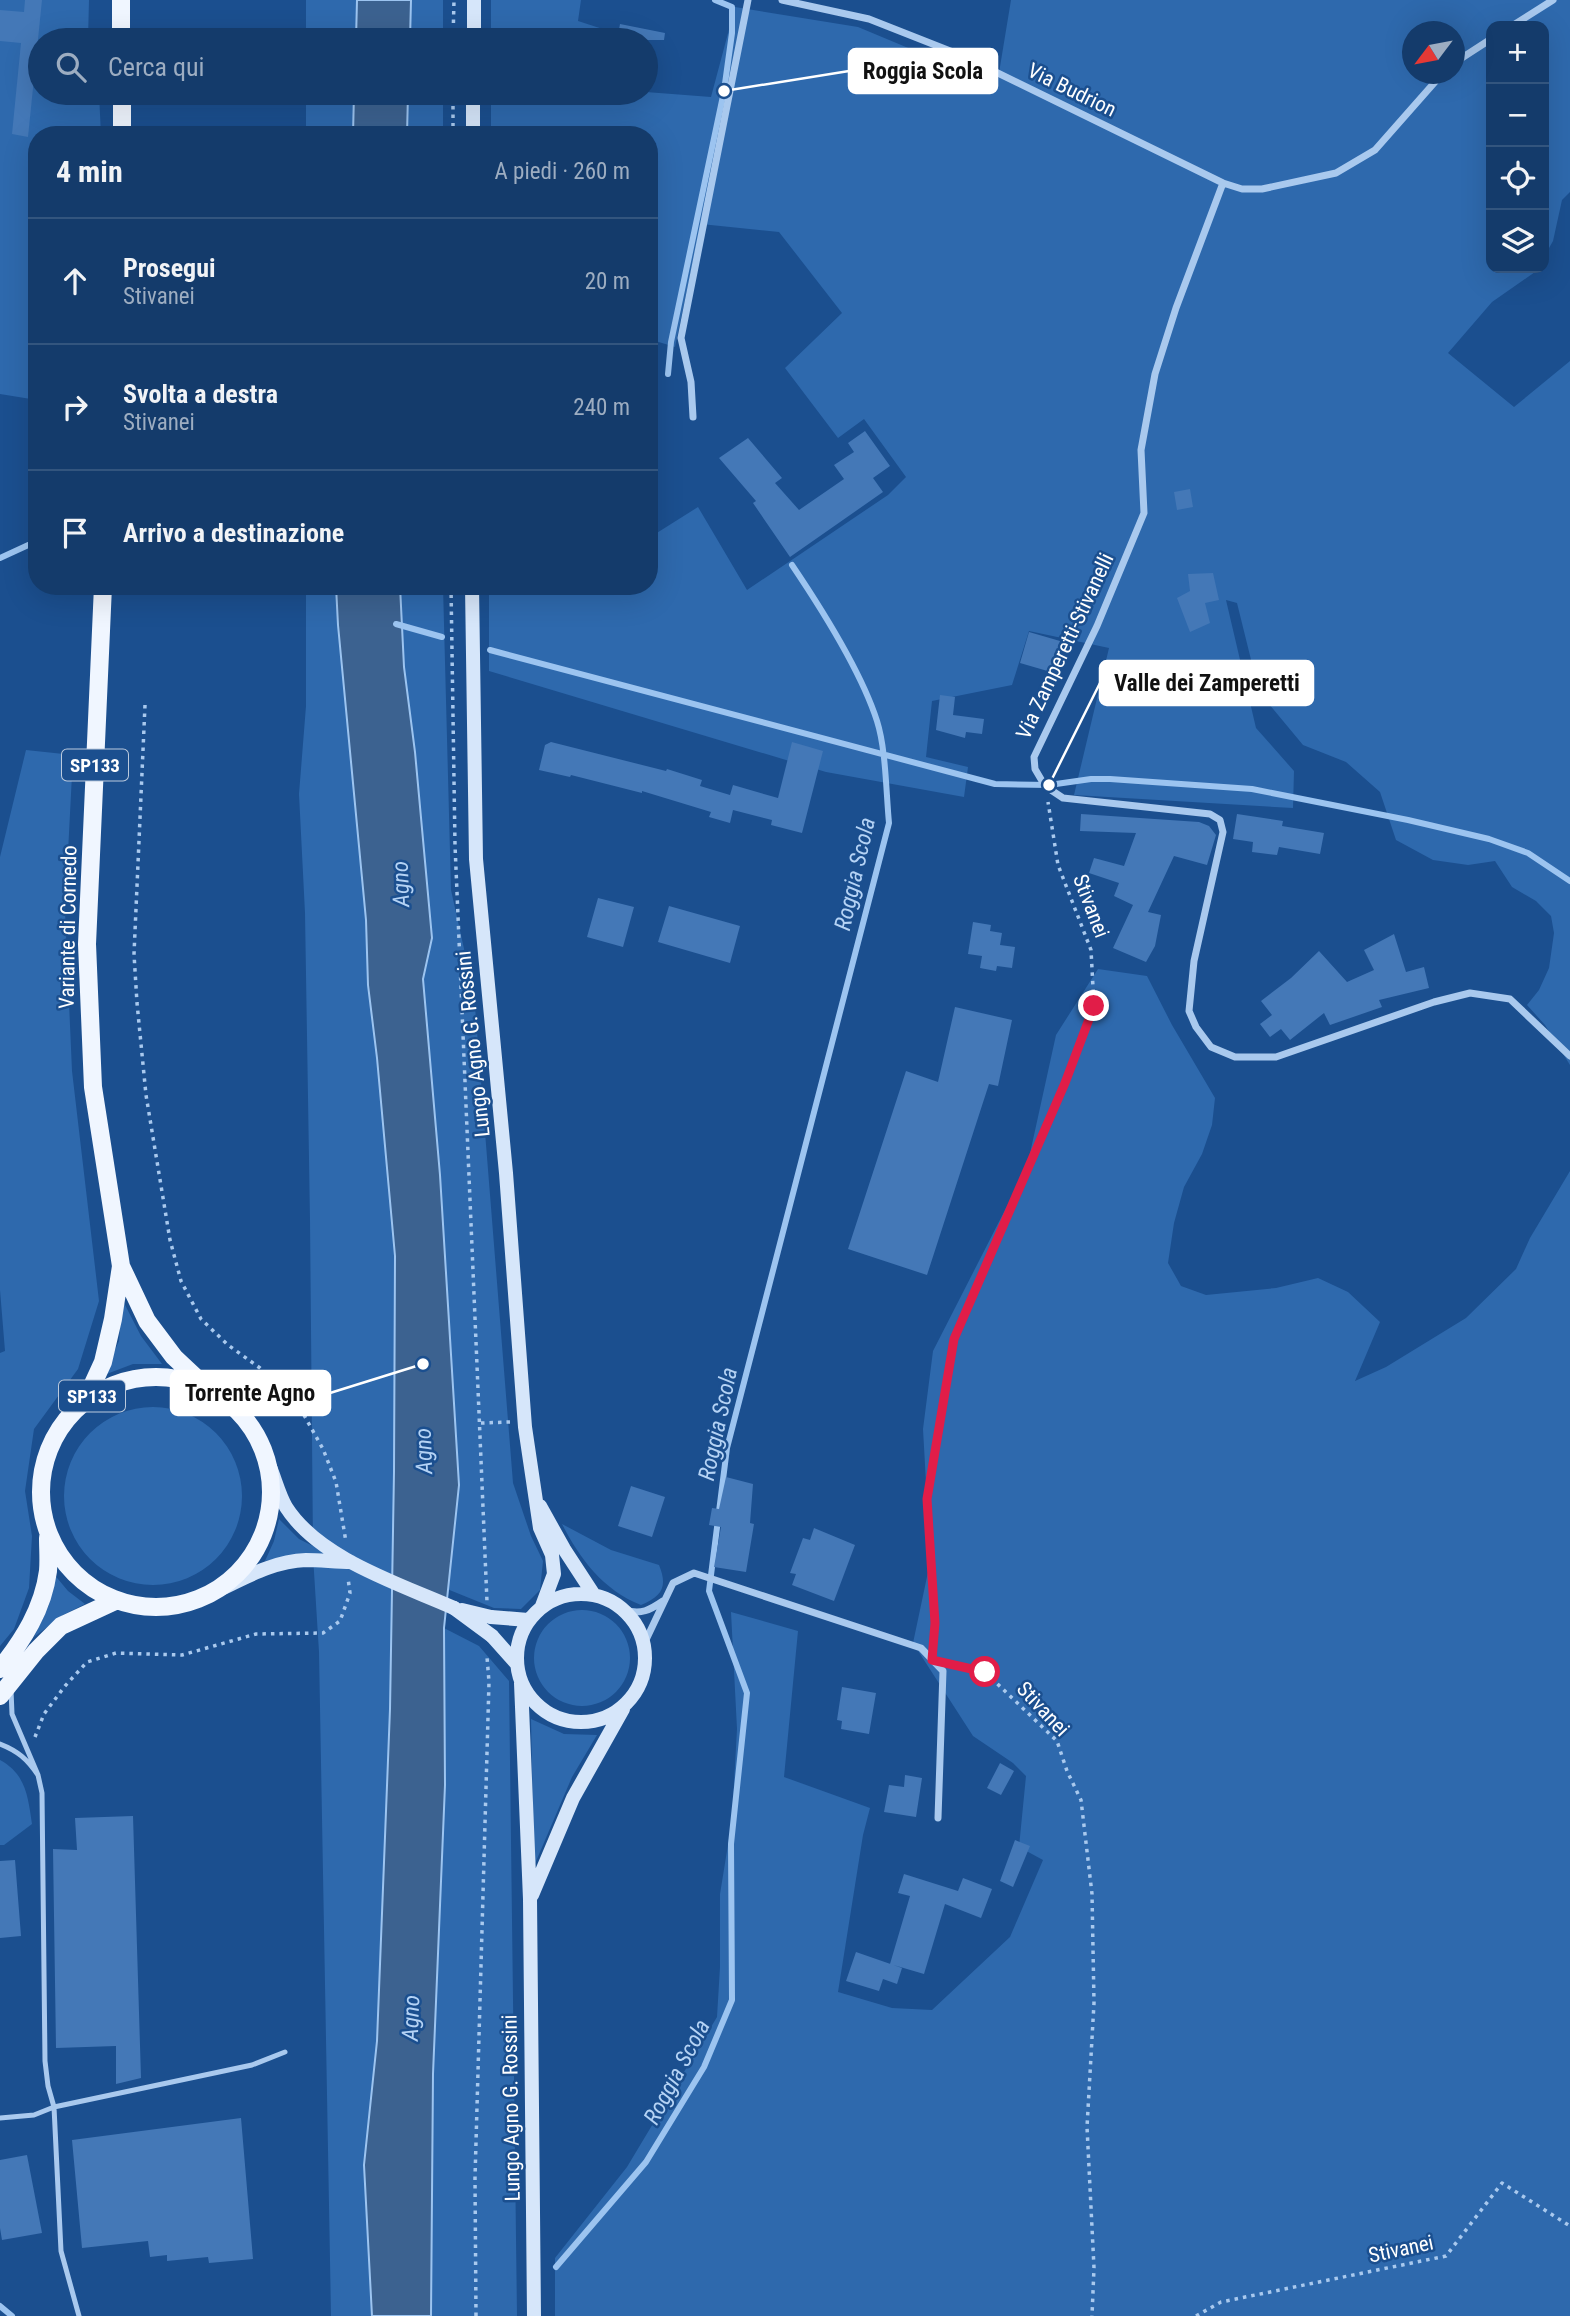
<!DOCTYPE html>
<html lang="it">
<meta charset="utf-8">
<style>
body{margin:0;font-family:"Roboto Condensed",sans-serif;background:#1d4271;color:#f1f3f6}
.controls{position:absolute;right:21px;top:21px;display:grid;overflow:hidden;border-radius:14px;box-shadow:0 7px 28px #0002}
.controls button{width:63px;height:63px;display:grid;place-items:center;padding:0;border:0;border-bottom:2px solid #33557e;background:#143b6b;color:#f1f3f6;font:35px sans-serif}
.compass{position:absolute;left:1402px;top:21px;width:63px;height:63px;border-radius:50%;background:#143b6b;box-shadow:0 7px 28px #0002;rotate:238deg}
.stop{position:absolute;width:21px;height:21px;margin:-16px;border:5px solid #e11d48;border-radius:50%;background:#fff}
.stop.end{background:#e11d48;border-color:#fff;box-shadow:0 2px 7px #0008}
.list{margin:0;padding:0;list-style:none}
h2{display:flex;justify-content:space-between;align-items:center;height:91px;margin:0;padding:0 28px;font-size:30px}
h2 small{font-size:23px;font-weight:400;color:#9dadc1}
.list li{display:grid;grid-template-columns:46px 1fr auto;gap:21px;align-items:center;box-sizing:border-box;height:126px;padding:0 28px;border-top:2px solid #33557e}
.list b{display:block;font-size:26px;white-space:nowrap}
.list p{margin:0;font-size:23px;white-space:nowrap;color:#9dadc1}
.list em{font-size:23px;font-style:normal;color:#9dadc1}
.icon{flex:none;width:38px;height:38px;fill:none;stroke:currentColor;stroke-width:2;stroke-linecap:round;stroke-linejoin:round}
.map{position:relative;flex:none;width:1570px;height:2316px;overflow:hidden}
.search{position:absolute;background:#143b6b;box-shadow:0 7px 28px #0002;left:28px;top:28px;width:630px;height:77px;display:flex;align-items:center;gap:18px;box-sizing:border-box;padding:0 24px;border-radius:38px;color:#9dadc1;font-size:26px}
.panel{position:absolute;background:#143b6b;box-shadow:0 7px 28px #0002;left:28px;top:126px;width:630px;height:469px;border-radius:28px}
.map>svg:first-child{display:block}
</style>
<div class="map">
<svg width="1570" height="2316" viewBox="0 0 1570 2316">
<rect width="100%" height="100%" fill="#1b4f8f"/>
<path fill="#2e69ad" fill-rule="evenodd" d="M0,0H89L88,40H40V93H99L101,135H37V400L0,394Z
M306,0H357L356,40H306Z
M411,0H443V40H410Z
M491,0H581L578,21L612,32L610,40H491Z
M1011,0H1570V192L1562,200L1553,241L1544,257V26H1491V268H1538L1535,272L1492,302L1448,353L1514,407L1570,361V1065L1545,1025L1527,1005L1539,990L1549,968L1554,933L1551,916L1536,901L1512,887L1495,861L1468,865L1433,860L1396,840L1380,792L1346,762L1303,745L1259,692L1237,603L1226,600L1256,728L1294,771L1293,808L1074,795L1109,648L1029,631L1012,685L932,701L926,757L968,767L964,797L826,772L489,671V586H649V535L652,536L698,507L747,590L888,495L906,477L864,419L838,438L785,368L842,313L779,232L701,224L675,347L649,339V135H491V93L646,92L711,97L735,7L858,27L997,85ZM1412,32H1454V74H1412Z
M306,93H354L353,135H306Z
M408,93H443V135H407Z
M306,586H336L338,625L366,920L368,985L377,1058L395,1256L394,1472L390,1709L377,2041L364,2165L372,2316H331L319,1652L313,1556H293L265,1561L274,1541L279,1519L299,1539L313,1546L310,1220L305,913L299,794L306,706Z
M400,586H443L451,890L474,994L513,1483L531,1536L543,1561L540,1590L521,1609L494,1608L447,1589L459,1485L440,1175L423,979L432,938L404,667Z
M26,750L73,755L65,911L72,1071L99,1301L78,1369L34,1429L25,1491L32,1536L29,1588L14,1629L0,1646V1353L5,1351L0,1290V857Z
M1098,969L1147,976L1172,1025L1215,1098L1212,1125L1202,1154L1184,1187L1174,1223L1168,1263L1181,1286L1206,1295L1276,1288L1318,1278L1348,1292L1380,1322L1355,1381L1386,1367L1466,1318L1516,1269L1530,1238L1570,1171V2316H555V2258L627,2167L717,2017L720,1967V1894L732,1820L737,1729L731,1612L798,1631L784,1777L870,1808L863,1835L838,1992L892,2008L932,2010L1010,1937L1043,1860L1019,1847L1026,1776L1013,1763L973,1736L913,1643L928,1572L929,1536L923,1429L933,1351L1027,1167L1056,1035Z
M122,1299L141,1336L162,1364H133L104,1375L119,1341Z
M64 1496a89 89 0 1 1 178 0a89 89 0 1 1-178 0Z
M562,1524L611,1550L659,1565C668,1587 662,1596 641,1605C603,1590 580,1559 562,1524Z
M53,1573L68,1591L85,1604L63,1615L34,1637L49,1605Z
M534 1658a48 48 0 1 1 96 0a48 48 0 1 1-96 0Z
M444,1628L479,1646L509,1681L517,2316H431L433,2074L445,1784Z
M531,1719L564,1734L597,1735L572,1777L534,1866Z
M0,1760C26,1774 28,1797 32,1824L4,1845H0Z"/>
<path fill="#3c6290" stroke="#9cc4f0" stroke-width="2" d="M357,0H411L410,40H356Z
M354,93H408L407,135H353Z
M336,586H400L404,667L415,752L432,938L423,979L440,1175L459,1485L444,1628L445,1785L433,2074L431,2316H372L364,2165L377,2041L390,1709L394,1472L395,1256L377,1058L368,985L366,920L338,625Z"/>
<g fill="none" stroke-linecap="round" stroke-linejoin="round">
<path stroke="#9cc4f0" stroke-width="6" d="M668,374L671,342L724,91L732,33V7L715,0
M0,558L37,541
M396,624L442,637
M490,650L995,784L1049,785L1091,779H1110L1252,789L1408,820L1489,839L1528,853L1570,881
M556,2267L646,2162L704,2067L732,2000L731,1844L747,1693L709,1591L727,1448L889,823C886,792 886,749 877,721C861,671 821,608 792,565
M0,2306L12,2316"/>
</g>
<path fill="#4478b7" d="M25,0H42L28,137L12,134L21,43L0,41V10L24,12Z
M620,24L665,33L664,40H617Z
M865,431L890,466L873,478L883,492L790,557L753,503L756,501L719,458L748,438L782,478L775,483L799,510L844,479L834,465L854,452L848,443Z
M1190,489L1193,507L1177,510L1174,492Z
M1213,573L1219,600L1205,603L1210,623L1190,632L1177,598L1190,591L1188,574Z
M1029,632L1060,641L1051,672L1020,663Z
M940,695L955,697L953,715L984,719L982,734L966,732L965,738L936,730Z
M551,742L666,771L667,769L702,780L700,786L730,795L733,785L778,798L792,742L823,751L802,833L771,825L772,820L733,810L730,823L709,817L711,812L642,791V793L571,775L570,777L539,770L545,745Z
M1081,814L1199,822L1209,826L1216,835L1207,865L1174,856L1148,912L1161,915L1155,946L1146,962L1113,948L1133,905L1114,896L1119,883L1089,873L1094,858L1124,866L1136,833L1080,831Z
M1237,814L1283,821L1282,826L1324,833L1320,854L1279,847L1277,855L1252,852L1253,842L1233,839Z
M598,898L634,907L623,947L587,937Z
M669,906L740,926L730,963L658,942Z
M973,922L991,925L990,931L1002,933L1000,945L1015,947L1012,968L997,966L996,971L980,968L982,956L968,954Z
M1394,934L1406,972L1424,967L1429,988L1379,1000L1382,1007L1330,1025L1324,1013L1290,1040L1281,1029L1270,1037L1260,1024L1272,1015L1261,1001L1291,978L1319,951L1347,982L1374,970L1364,950Z
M955,1007L1012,1020L998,1086L989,1084L927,1275L848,1249L906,1071L938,1082Z
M726,1477L753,1484L750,1523L754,1524L746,1572L714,1567L721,1527L709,1525L712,1508L719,1509Z
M631,1486L665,1497L652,1537L618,1526Z
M814,1528L855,1545L834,1601L792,1585L796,1574L790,1573L803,1538L810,1540Z
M842,1687L876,1693L869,1734L841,1729L842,1721L837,1720Z
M1000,1763L1014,1771L1001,1795L987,1788Z
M905,1775L922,1778L916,1817L884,1812L889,1785L904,1787Z
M133,1816L141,2078L116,2084V2046L56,2048L53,1849L77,1850L75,1818Z
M1015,1840L1030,1846L1013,1887L1000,1881Z
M15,1860L21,1936L0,1938V1861Z
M904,1874L958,1891L963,1878L992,1889L981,1918L945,1904L924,1974L890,1964L910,1896L898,1893Z
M856,1952L902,1968L897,1984L883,1979L879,1991L846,1981Z
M241,2118L253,2259L209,2263L208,2257L167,2261V2255L150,2257L148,2241L82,2248L72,2140Z
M27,2155L42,2233L2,2240L0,2228V2160Z"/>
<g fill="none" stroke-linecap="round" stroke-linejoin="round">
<path stroke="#a9c9ee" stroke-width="3.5" stroke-dasharray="3.5 5" stroke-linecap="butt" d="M453,40L454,0
M453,135V93
M451,586L455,845L487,1602
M145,705L134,954L137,1003L146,1095L170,1240L181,1281L201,1319L228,1345L260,1368L295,1399L323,1449L336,1482L346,1542
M481,1423L510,1422
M933,1642L935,1623L927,1499L954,1339L1064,1082L1094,1006L1091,950L1058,865L1048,802
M952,1665L985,1672L1057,1741L1067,1771L1081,1800L1092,1894L1094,2003L1087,2127L1094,2268L1092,2316
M35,1737L44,1714L65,1686L87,1662L116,1653L182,1655L256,1634L323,1633L340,1621L350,1593L348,1578
M476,2316L475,2178L489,1682L487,1657
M1196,2316L1221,2302L1446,2256L1502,2183L1570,2226"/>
<path stroke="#a9c9ee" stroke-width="5" d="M0,1744C18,1751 27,1759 38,1775L12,1714L11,1690
M38,1775L42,1793L45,2061L48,2086L54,2107L252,2065L285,2052
M0,2118L34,2115L54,2107L61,2251L79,2316"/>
<path stroke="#a9c9ee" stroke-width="7" d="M782,0L869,19L963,56L1223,183L1242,189H1262L1336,173L1375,150L1442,74
M1512,26L1553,0
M1454,63L1491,39
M1223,183L1176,308L1155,374L1141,450L1144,513L1097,626L1034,757L1035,769L1045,786L1063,798L1210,814L1220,820L1223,832L1194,961L1189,1011L1196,1027L1211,1047L1235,1057H1276L1434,1002L1470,993L1510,999L1570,1056
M693,417L691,382L681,338L748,0
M625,1610C641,1615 650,1610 663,1601
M644,1644L673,1583L694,1573L921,1648L943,1671L938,1818"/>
<path stroke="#d6e6fa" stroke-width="14" d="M474,40V0
M473,135V93
M472,586L476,859L506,1173L525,1427L540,1528L552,1555L554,1574L542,1606
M270,1467C275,1479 279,1495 286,1507C319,1559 400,1584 454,1608
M540,1506L564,1549L594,1595
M221,1589C248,1576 275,1561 306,1560C321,1560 336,1562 351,1562
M517 1658a64 64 0 1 1 128 0a64 64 0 1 1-128 0Z
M491,1617L528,1620
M492,1636L517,1664
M521,1683L530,1899L534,2316
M532,1895L573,1798L623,1709"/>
<path stroke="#f0f6ff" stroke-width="18" d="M121,0V40
M122,93V135
M103,586L87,944L93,1087L121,1266L147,1321L174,1357L206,1387
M41 1492a115 115 0 1 1 230 0a115 115 0 1 1-230 0Z
M86,1399L103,1362L113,1319L121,1266
M0,1669C23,1640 43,1609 48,1571C49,1560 48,1549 48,1538
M0,1696L36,1651L61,1626L115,1601"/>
<path stroke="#d6e6fa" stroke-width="14" d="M454,1608L492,1636
M462,1610L491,1617"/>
</g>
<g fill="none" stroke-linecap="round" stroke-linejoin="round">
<path stroke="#e11d48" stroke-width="9" d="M985,1672L932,1660L935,1623L927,1499L954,1339L1065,1083L1094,1006"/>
</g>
<g text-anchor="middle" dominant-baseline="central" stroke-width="5" stroke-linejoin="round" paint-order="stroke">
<g fill="#1b4f8f" stroke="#bbcadd" stroke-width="2">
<rect x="62" y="749.5" width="66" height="31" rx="5"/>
<rect x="59" y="1380.5" width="66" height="31" rx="5"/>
</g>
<g font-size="19" font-weight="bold" fill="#fff">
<text x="95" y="765">SP133</text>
<text x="92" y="1396">SP133</text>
</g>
<g font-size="21" fill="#fff" stroke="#1b4f8f">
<text transform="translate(1072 90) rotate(26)">Via Budrion</text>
<text transform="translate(1065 646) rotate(-65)">Via Zamperetti-Stivanelli</text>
<text transform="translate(1091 906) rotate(69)">Stivanei</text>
<text transform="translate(68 927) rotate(-89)">Variante di Cornedo</text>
<text transform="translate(473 1044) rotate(-96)">Lungo Agno G. Rossini</text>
<text transform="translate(1043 1709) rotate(47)">Stivanei</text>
<text transform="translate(511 2108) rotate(-91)">Lungo Agno G. Rossini</text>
<text transform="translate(1401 2249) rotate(-12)">Stivanei</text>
</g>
<g font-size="23" font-style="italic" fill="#b5d3f5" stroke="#1b4f8f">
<text transform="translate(855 874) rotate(-77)">Roggia Scola</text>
<text transform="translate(401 884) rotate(-92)">Agno</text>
<text transform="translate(718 1424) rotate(-78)">Roggia Scola</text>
<text transform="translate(424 1451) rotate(-92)">Agno</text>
<text transform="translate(411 2018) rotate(-88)">Agno</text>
<text transform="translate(677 2072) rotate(-62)">Roggia Scola</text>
</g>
</g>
<path fill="none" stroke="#fff" stroke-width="2.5" d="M724 91L849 71M1049 785L1100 683M423 1364L330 1393"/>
<g fill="#fff" stroke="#1b4f8f" stroke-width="2.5">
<circle cx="724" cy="91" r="7"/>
<circle cx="1049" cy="785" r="7"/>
<circle cx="423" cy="1364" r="7"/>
</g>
<g fill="#fff" stroke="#fff" stroke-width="2.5">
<rect x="849" y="49" width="148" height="44" rx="7"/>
<rect x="1100" y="661" width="213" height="44" rx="7"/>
<rect x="171" y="1371" width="159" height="44" rx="7"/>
</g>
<g font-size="23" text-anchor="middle" font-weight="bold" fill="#111">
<text x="923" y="79">Roggia Scola</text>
<text x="1207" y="691">Valle dei Zamperetti</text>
<text x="250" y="1401">Torrente Agno</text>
</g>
</svg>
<div class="controls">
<button>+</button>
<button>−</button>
<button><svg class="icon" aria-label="locate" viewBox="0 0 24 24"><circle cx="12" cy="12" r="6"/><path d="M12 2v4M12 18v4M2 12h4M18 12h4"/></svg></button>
<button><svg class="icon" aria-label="layers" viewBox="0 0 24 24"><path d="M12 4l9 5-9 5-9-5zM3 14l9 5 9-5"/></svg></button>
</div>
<svg class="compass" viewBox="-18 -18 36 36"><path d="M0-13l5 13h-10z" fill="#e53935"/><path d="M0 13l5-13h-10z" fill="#9dadc1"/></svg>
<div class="stop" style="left:985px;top:1672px"></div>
<div class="stop end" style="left:1094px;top:1006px"></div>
<div class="search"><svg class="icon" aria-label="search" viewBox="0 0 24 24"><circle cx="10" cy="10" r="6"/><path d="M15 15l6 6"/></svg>Cerca qui</div>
<section class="panel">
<h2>4 min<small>A piedi · 260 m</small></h2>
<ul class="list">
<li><svg class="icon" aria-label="ahead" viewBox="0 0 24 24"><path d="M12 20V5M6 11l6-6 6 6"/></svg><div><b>Prosegui</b><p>Stivanei</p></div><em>20 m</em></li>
<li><svg class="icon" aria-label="right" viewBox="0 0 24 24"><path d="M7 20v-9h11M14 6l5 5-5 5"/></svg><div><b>Svolta a destra</b><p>Stivanei</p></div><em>240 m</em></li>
<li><svg class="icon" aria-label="arrive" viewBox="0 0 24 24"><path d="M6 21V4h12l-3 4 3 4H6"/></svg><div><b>Arrivo a destinazione</b></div></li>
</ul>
</section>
</div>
